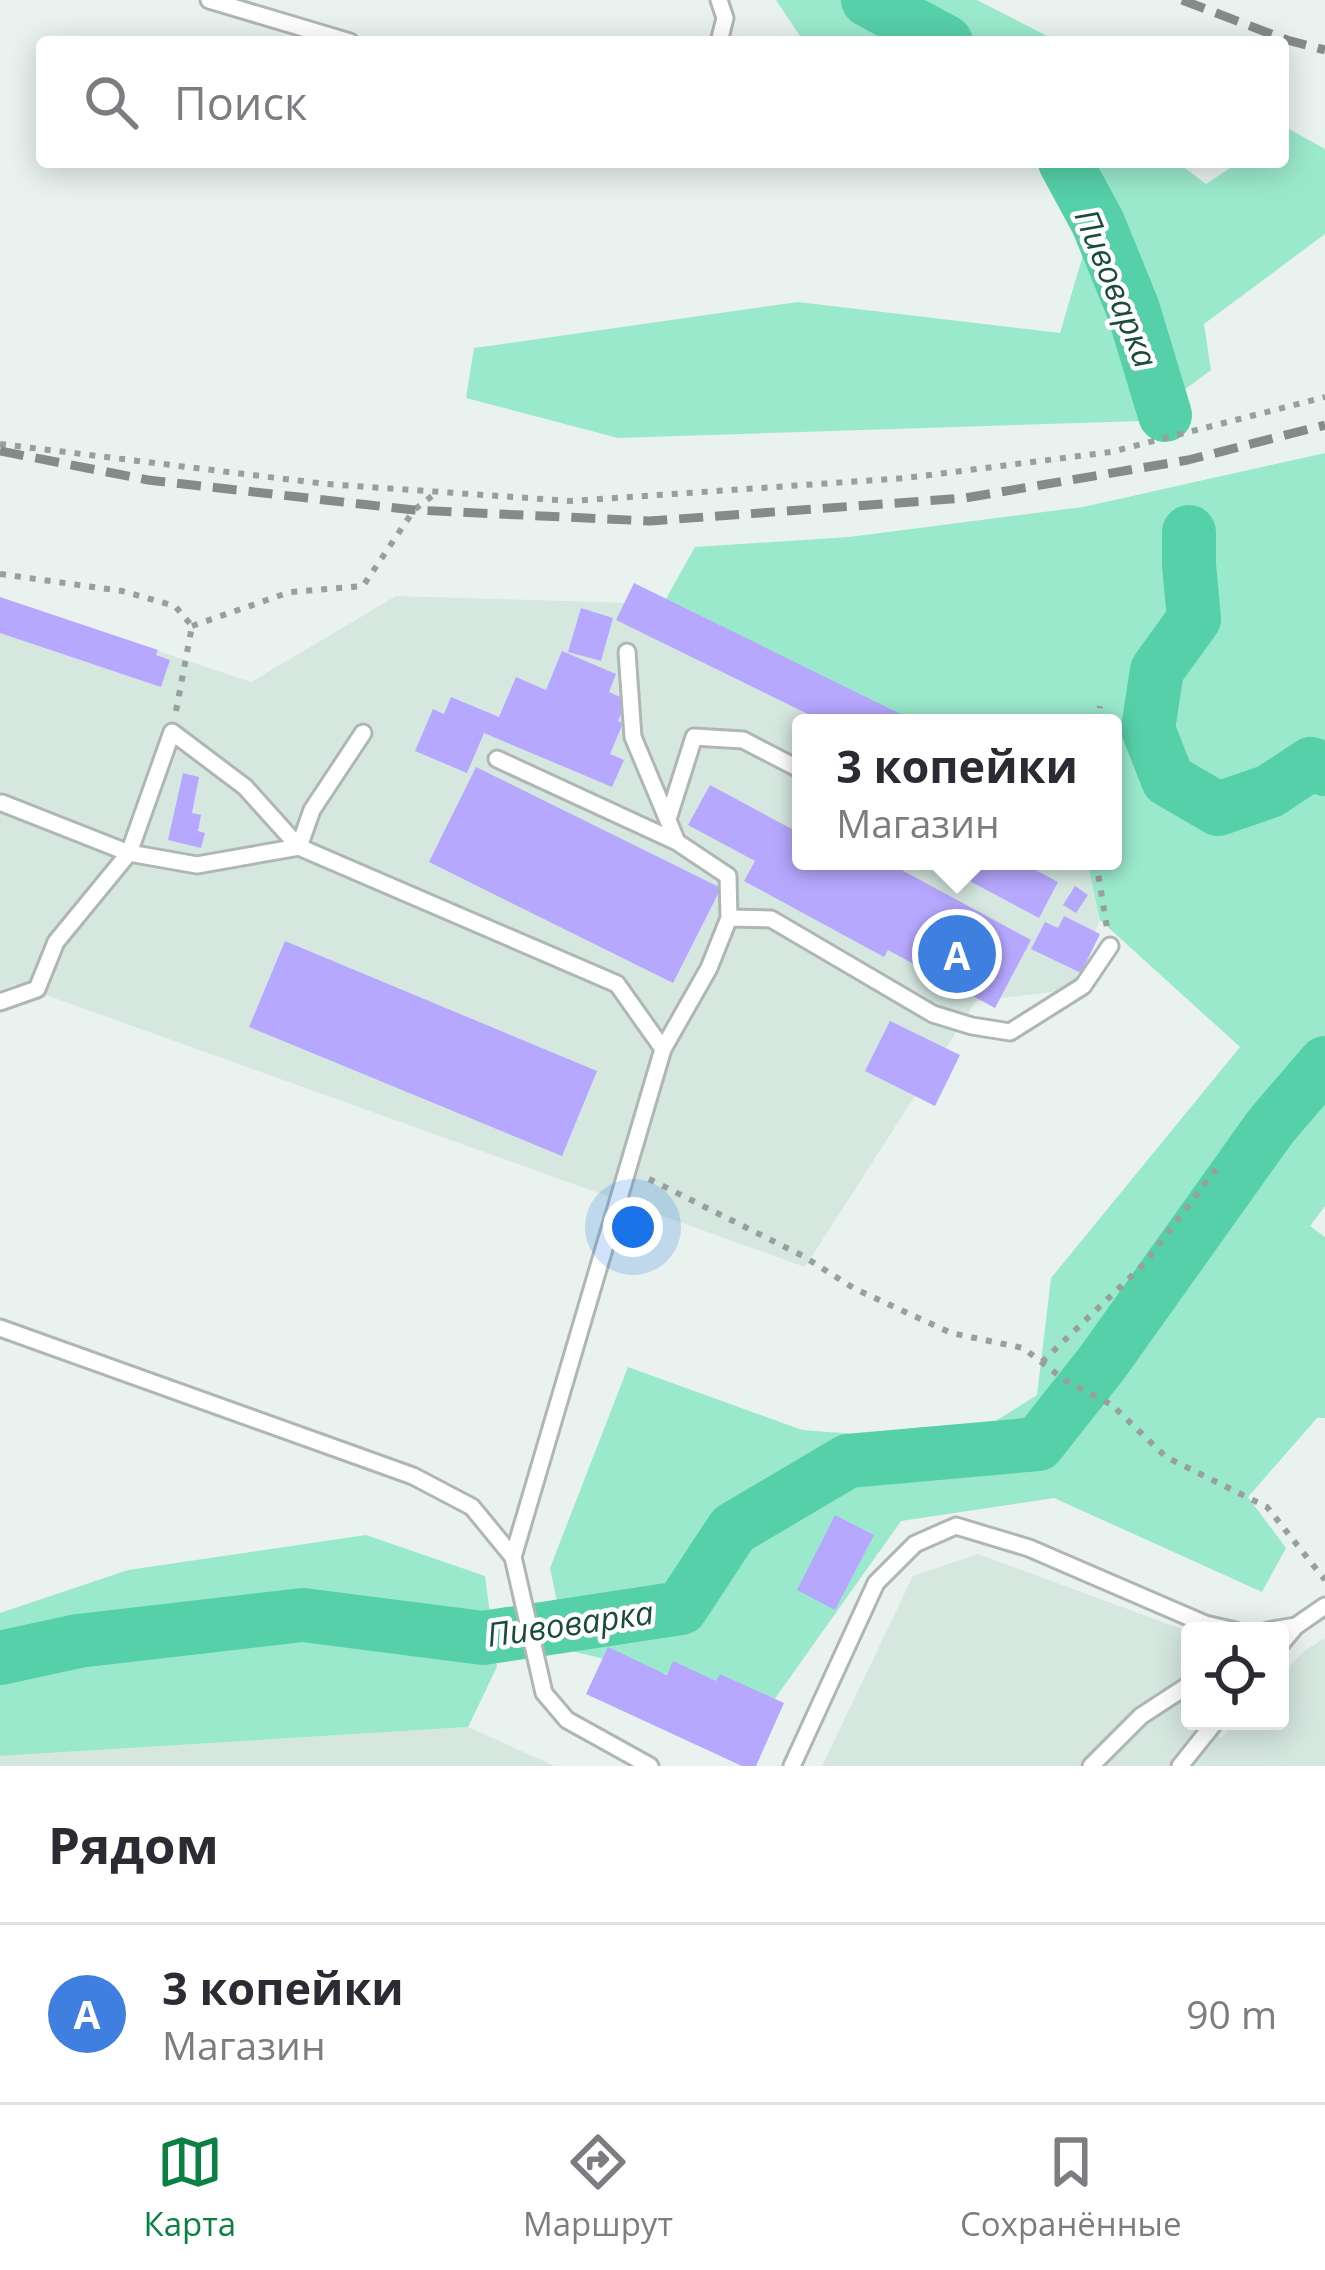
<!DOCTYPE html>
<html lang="ru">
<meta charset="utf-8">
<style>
body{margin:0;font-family:"Open Sans",sans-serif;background:#f2f2f3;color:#2b2b33}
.controls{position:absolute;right:36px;bottom:36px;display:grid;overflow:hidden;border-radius:12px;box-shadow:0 6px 30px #0003}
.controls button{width:108px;height:108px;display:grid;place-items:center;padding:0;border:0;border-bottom:3px solid #e1e1e2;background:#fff;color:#2b2b33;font:60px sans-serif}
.you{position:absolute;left:633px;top:1227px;width:42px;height:42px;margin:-30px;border:9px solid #fff;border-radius:50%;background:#1a73e8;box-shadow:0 0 0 18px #1a73e833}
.badge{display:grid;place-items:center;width:78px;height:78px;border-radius:50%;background:#0b8043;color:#fff;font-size:39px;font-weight:700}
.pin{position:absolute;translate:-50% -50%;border:6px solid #fff;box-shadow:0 3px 12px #0006}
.popup{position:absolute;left:792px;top:714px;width:330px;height:156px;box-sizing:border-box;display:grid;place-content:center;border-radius:12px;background:#fff;filter:drop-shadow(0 3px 9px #0005);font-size:39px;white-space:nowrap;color:#7c7c81}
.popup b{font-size:45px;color:#2b2b33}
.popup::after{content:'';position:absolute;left:50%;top:100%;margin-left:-24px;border:24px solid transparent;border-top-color:#fff}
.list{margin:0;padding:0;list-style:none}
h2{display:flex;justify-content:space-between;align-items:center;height:156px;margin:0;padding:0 48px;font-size:51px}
h2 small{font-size:39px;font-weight:400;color:#7c7c81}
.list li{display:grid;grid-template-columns:78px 1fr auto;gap:36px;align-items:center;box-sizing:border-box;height:180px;padding:0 48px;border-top:3px solid #e1e1e2}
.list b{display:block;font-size:45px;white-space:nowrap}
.list p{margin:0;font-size:39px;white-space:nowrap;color:#7c7c81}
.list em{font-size:39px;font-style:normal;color:#7c7c81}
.icon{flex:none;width:66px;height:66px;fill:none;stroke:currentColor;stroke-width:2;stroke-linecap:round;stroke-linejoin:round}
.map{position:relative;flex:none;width:1325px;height:1766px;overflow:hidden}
.search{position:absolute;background:#fff;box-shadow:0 6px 30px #0003;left:36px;right:36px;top:36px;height:132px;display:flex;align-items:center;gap:30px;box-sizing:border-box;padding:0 42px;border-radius:12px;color:#7c7c81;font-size:45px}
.sheet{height:336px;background:#fff}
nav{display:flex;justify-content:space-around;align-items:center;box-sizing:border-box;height:168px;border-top:3px solid #e1e1e2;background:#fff;font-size:33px;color:#7c7c81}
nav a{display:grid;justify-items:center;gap:6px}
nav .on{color:#0b8043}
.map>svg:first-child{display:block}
</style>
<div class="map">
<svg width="1325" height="1766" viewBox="0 0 1325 1766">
<rect width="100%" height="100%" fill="#e9f2ee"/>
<path fill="#d6e7e0" d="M396,596L663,604L890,723H801V861H1087L1100,920L1071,990L976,1001L805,1267L15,984L0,990V598L251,682Z
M978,1554L1190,1632V1673L1181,1712L1190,1721L1221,1738L1238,1721H1280V1676L1304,1651L1325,1638V1766H822L913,1576Z
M468,1727L555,1766H0V1756Z"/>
<path fill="#9be9cc" d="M776,0H977L1059,42H804Z
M1289,129L1325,149V234L1204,324L1211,370L1142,421L618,438L466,398L474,348L798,302L1060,333L1090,231L1044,169L1031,162H1177L1206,184L1239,162H1283V133Z
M1325,453V1206L1310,1226L1325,1237V1418H1317L1248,1497L1286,1548L1262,1592L1054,1498L901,1521L774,1700L567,1650L550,1568L628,1367L802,1430L962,1442L1037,1395L1051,1278L1240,1047L1100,920L1087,861H1113V723H890L663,604L695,547L849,537L1083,507Z
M366,1535L485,1576L497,1667L468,1727L0,1756V1613L128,1570Z"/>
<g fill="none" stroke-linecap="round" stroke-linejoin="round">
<path stroke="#56d0a9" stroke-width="54" d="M868,0L946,42
M1065,162L1098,223L1133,309L1165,415
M1189,532V565L1194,619L1157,670L1148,729L1168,780L1218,809L1270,791L1311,764L1325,769
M0,1658L78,1641L303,1615L483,1638L681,1608L733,1529L848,1461L1038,1444L1102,1363L1271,1126L1325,1063"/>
</g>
<path fill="#b7a8ff" d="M634,583L919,723H826L616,620Z
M0,597L158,650L156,655L170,660L161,687L0,633Z
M581,608L613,618L601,661L568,652Z
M562,651L616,674L609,692L627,700L618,721L623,723L610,754L624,760L612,787L484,733L467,773L415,751L433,709L444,714L451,697L499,717L516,677L546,690Z
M476,767L721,888L673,983L429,862Z
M183,773L199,777L192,813L201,815L198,831L205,833L201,848L168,840Z
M710,785L801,834V861H850L857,865L859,861H885L1031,940L995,1008L888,950L884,957L744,881L755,861L688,825Z
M976,861H1019L1058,882L1039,918L966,879Z
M1075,886L1088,895L1076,913L1063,905Z
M1064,916L1100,934L1081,973L1031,949L1045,922L1058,928Z
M285,941L597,1071L562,1156L249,1027Z
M890,1021L960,1055L935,1106L865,1071Z
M835,1515L874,1535L835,1610L797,1590Z
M608,1647L667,1675L673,1661L716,1681L720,1674L784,1703L756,1766H742L586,1694Z"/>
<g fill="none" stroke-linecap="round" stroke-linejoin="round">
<g stroke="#aeb7b3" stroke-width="21">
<path id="lane" d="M209,0L350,42
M719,0L725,18L719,42
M627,652L633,737L677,842L728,876L729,918L709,968L663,1049
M497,759L677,842
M2,803L129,853L197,865L299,847L617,984L663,1049L513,1557
M668,819L694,737L743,740L801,770
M729,918L771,919L933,1014L972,1026L1010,1032L1083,986L1110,946
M0,1002L37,989L56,942L129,853L172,732L245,787L299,847L312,810L363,733
M0,1328L413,1476L472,1507L513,1557L544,1693L567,1720L650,1766
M1267,1631L1296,1626L1325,1606
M1280,1645L1296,1626
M792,1766L876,1583L915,1544L956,1526L1029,1548L1205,1624L1236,1631
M1091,1766L1141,1716L1190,1684
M1180,1766L1216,1721"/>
</g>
<path stroke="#989f9c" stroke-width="6" stroke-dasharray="6 9" stroke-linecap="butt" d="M0,444L326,484L571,501L906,478L1111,452L1325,397
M0,574L122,591L175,606L192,626L176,711
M192,626L290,592L363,586L414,510L436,493
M1097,723L1100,706
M1096,861L1107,928
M649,1179L803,1256L855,1289L951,1333L1023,1348L1066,1381L1112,1405L1166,1457L1267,1507L1325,1580
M1042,1362L1145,1263L1216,1169"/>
<use href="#lane" stroke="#fff" stroke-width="15"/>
<path stroke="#858b88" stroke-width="9" stroke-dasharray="24 12" stroke-linecap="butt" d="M1182,0L1287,40L1325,50
M0,451L148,480L414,510L650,521L965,498L1188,460L1325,425"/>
</g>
<g text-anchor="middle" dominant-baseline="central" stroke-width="9" stroke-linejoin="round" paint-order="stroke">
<g font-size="33" font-style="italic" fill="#194c3c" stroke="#fff">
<text transform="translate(1117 288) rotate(68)">Пивоварка</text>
<text transform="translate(570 1623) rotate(-8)">Пивоварка</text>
</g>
</g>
</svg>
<div class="controls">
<button><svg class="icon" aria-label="locate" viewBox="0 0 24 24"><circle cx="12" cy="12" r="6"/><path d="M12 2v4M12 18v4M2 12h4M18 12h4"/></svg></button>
</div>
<div class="you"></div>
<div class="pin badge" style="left:957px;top:954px;background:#3f7fe0">A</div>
<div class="popup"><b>3 копейки</b>Магазин</div>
<div class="search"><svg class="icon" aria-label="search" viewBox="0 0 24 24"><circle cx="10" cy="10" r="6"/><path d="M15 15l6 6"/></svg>Поиск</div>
</div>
<section class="sheet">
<h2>Рядом<small></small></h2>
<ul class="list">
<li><span class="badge" style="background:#3f7fe0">A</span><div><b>3 копейки</b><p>Магазин</p></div><em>90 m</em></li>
</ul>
</section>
<nav>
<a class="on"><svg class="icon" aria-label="map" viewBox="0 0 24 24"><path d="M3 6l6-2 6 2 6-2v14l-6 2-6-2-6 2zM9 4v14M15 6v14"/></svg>Карта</a>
<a><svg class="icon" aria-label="directions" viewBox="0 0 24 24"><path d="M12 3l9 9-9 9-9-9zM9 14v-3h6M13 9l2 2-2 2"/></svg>Маршрут</a>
<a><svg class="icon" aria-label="saved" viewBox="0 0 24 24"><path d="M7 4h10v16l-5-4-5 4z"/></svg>Сохранённые</a>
</nav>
